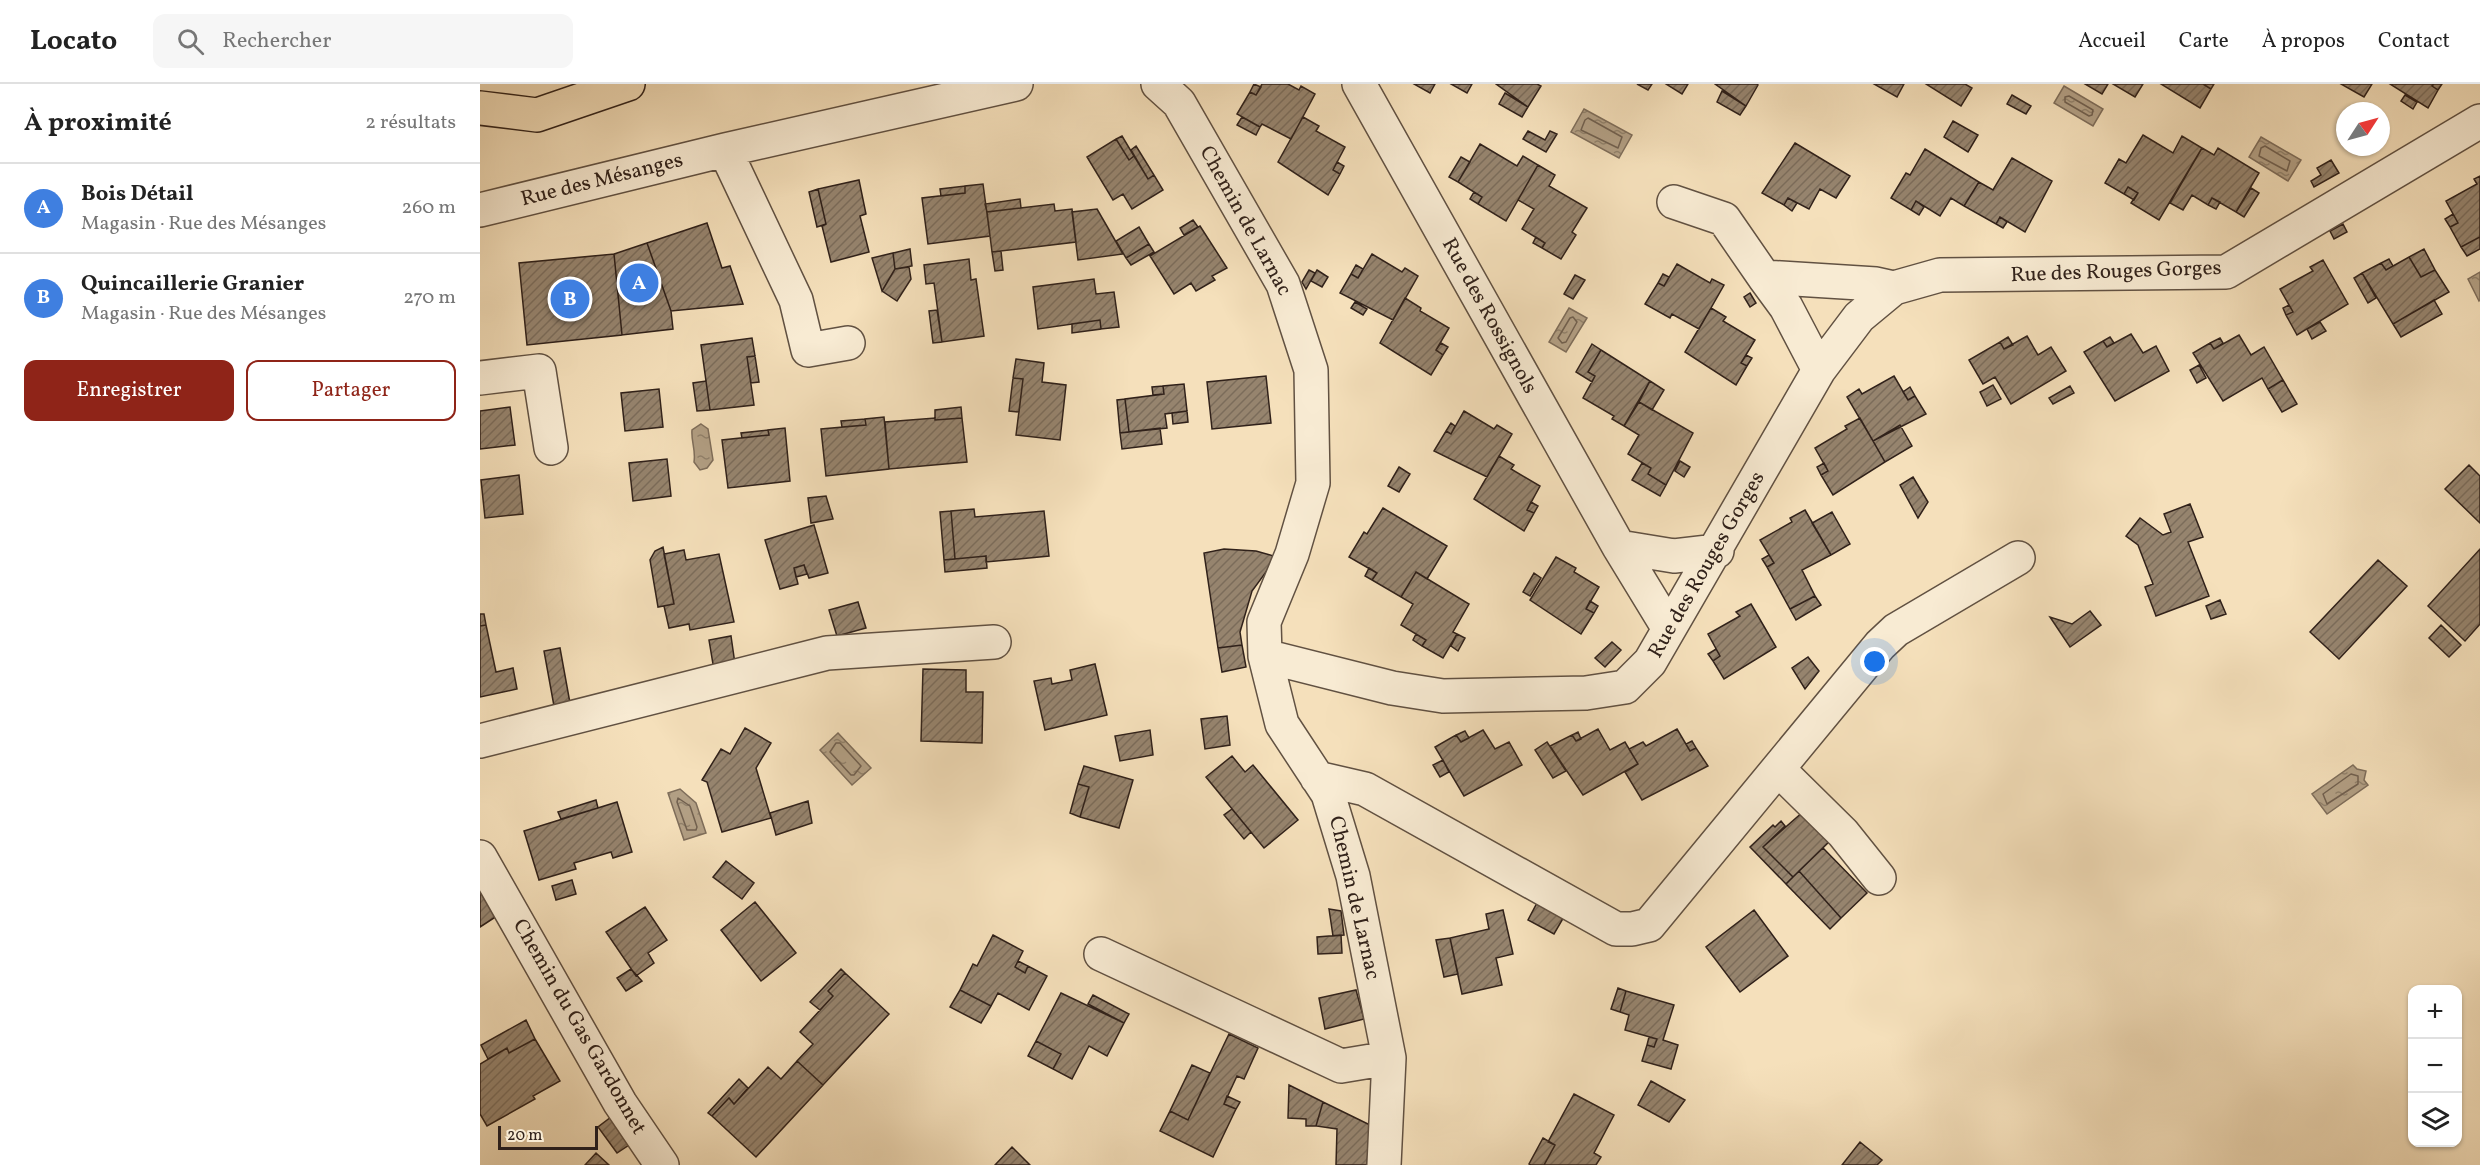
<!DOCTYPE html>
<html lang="fr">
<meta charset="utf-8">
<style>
body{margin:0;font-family:Vollkorn,serif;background:#f6f6f6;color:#222}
.controls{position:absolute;right:18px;bottom:18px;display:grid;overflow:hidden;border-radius:12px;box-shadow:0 2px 4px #0004}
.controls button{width:54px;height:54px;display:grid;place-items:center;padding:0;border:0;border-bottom:2px solid #e0e0e0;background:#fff;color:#222;font:30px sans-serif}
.compass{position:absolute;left:1856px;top:18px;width:54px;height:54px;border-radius:50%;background:#fff;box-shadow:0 2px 4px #0004;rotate:54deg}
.scale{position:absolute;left:18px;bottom:15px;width:100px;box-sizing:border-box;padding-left:6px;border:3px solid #30211a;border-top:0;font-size:16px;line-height:21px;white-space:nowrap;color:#30211a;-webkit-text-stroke:4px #f8ebd3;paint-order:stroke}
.you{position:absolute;left:1395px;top:578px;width:21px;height:21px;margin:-15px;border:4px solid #fff;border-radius:50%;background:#1a73e8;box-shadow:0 0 0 9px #1a73e833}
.badge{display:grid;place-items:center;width:39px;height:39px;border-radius:50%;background:#8f2418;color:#fff;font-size:20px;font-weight:700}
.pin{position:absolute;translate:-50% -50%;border:3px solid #fff;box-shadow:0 2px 6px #0006}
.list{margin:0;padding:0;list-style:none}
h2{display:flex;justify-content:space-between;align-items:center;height:78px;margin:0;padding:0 24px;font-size:26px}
h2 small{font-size:20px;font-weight:400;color:#767676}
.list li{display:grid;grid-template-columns:39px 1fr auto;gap:18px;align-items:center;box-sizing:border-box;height:90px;padding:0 24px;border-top:2px solid #e0e0e0}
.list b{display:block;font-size:22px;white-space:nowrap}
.list p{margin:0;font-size:20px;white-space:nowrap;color:#767676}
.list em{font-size:20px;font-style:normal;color:#767676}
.actions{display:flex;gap:12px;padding:18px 24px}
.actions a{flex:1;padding:14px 0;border:2px solid #8f2418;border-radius:12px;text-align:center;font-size:21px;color:#8f2418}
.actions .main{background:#8f2418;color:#fff}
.icon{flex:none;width:33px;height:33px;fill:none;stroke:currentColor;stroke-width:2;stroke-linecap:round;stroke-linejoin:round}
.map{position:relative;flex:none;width:2000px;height:1081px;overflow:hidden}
header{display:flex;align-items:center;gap:36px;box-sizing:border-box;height:84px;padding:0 30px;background:#fff;border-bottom:2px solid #e0e0e0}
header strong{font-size:28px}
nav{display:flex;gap:33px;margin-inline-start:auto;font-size:21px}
.search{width:420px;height:54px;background:#f6f6f6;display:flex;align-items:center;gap:15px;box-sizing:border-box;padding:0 21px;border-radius:12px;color:#767676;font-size:22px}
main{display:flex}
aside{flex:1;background:#fff}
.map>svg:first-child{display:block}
</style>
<header>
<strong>Locato</strong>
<div class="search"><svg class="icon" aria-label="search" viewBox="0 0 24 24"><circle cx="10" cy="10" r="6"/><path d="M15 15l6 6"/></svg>Rechercher</div>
<nav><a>Accueil</a><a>Carte</a><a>À propos</a><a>Contact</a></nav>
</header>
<main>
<aside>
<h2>À proximité<small>2 résultats</small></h2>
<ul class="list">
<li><span class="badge" style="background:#3f7fe0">A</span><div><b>Bois Détail</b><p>Magasin · Rue des Mésanges</p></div><em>260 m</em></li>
<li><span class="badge" style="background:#3f7fe0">B</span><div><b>Quincaillerie Granier</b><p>Magasin · Rue des Mésanges</p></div><em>270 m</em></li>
</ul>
<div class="actions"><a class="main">Enregistrer</a><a>Partager</a></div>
</aside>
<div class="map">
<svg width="2000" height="1081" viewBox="0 0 2000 1081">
<defs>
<pattern id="water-ripples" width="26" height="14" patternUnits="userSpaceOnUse" patternTransform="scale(1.5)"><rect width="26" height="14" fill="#b29f84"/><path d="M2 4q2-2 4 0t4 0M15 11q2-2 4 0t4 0" fill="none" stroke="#91816b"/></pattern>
<pattern id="building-hatch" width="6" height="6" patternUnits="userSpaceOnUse" patternTransform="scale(1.5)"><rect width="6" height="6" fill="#96846e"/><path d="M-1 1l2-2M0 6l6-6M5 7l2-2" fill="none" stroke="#7b6c5a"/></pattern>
</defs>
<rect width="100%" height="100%" fill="#f5e0bb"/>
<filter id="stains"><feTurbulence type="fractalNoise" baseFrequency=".00333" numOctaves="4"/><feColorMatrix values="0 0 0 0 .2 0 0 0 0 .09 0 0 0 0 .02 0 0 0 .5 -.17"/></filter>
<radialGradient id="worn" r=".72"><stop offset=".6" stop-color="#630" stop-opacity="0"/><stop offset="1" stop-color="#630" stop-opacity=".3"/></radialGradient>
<path fill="url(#water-ripples)" stroke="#7e6d5a" stroke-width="1.5" d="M1584,2L1623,25L1613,42L1574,19Z
M1104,25L1152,51L1139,74L1091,48Z
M1781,53L1821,76L1808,97L1769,73Z
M2000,188V216L1999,217L1988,195Z
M1089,224L1107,234L1086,268L1069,258Z
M221,340L228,345L233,376L227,384L220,386L214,378C216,366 211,358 212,346Z
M358,649L391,684L372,701L340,666Z
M1873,681L1877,685L1886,687L1884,696L1888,701L1847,730L1832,710Z
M200,705L216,719L226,749L204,756L188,709Z"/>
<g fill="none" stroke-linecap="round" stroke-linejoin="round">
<path stroke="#71604f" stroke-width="1.5" d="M1589,12L1613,26L1612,31L1609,32L1585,18V13Z
M1108,34L1142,53L1138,64L1101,46L1105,36Z
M1785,62L1810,77L1807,87L1779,72L1781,64Z
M1093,233L1097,238L1086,258L1082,259L1078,254L1090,234Z
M356,659H360L381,682L374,691H371L350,668Z
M1871,690L1878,692V700L1847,720L1843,710Z
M198,714L210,722L217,743L216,746H207L197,718Z"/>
</g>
<path fill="url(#building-hatch)" stroke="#30211a" stroke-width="1.5" d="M774,0L781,3L776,11L770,8Z
M782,0H808L819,6L821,2L835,10L811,55L782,40L780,43L757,30L770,8L776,11Z
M934,0H955L950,9Z
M971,0H992L987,9Z
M1016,0H1057L1061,2L1048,23Z
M1157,0H1172L1168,6Z
M1186,0H1208L1202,10Z
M1235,0H1277L1278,1L1266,22Z
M1394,0H1424L1417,13Z
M1446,0H1485L1492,4L1481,22Z
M1605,0H1628L1622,10Z
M1633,0H1663L1655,13Z
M1681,0H1723L1731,5L1720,24Z
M1723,0H1734L1731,5Z
M1861,0H1892L1884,13Z
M1910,0H1954L1952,2L1958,6L1948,24Z
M1954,0H1962L1958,6L1952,2Z
M1242,7L1266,22L1260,31L1237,18Z
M1025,9L1048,23L1042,33L1019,20Z
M1532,11L1551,22L1546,30L1527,20Z
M1925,11L1937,18L1933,25L1921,17Z
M762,33L780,43L776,51L757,41Z
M823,33L839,42L836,47L865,63L853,86L860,90L848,111L798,78Z
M1473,37L1498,51L1488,68L1464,53Z
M1048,47L1065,56L1070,47L1077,50L1066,68L1043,55Z
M1663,51L1693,69L1702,52L1722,64L1679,136L1651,119L1658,109L1648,103L1644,110L1625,99L1639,75L1646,79Z
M642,52L654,72L649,76L636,55Z
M636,55L649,76L654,72L668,95L674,91L683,106L652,125L643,110L633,116L607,73Z
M1315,59L1370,92L1356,114L1340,105L1329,125L1308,114L1304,121L1282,109Z
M1000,60L1037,82L1043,72L1058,81L1026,137L998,120L1002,113L978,98Z
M656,62L674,91L668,95L651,66Z
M1722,64L1734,71L1738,64L1779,89L1756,128L1732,114L1728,121L1712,111L1703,126L1690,119Z
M1445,65L1499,98L1484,122L1471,114L1460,132L1436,117L1431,126L1411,114L1426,89L1430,91Z
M981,73L990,78L978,98L969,93Z
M1532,74L1572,97L1545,148L1520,133L1516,140L1484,122L1499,98L1513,106Z
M1851,76L1859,89L1834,103L1831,97L1841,91L1837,84Z
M857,78L864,82L860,90L853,86Z
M1058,81L1075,91L1069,102L1107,124L1092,148L1096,151L1081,175L1062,164L1065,159L1042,145L1054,125L1038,116Z
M2000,92V153L1981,163L1970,143L1978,139L1966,117L1997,100L1994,95Z
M379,96L386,130L380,132L389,168L351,178L342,142L346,140L338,105Z
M503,100L510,152L448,160L442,114L485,109V102Z
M485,102V109L461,112L460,105Z
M1648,103L1658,109L1654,116L1644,110Z
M1771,104L1779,109L1764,133L1756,128Z
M338,105L346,140L337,143L329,108Z
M994,108L1002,113L998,120L990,115Z
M1308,114L1317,119L1312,127L1304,121Z
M1732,114L1740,118L1736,125L1728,121Z
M540,115L541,124L507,128L505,120Z
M1436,117L1444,123L1439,131L1431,126Z
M574,120L575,127L592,125L596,158L512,168L507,128Z
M617,125L643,170L598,176L592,128Z
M1973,130L1978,139L1970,143L1965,135Z
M1520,133L1527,138L1523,144L1516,140Z
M713,136L718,143L704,151L700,144Z
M227,139L242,184L250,182L263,220L191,227L167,159Z
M1863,140L1867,148L1854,155L1850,147Z
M720,142L747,184L732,192L735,196L716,207L711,199L694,210L670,172Z
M659,143L669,160L646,174L636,157Z
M1056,153L1065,159L1062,164L1053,159Z
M2000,153V165L1987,172L1981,163Z
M167,159L191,227L193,245L142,251L134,170Z
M669,160L674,168L651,181L646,174Z
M430,165L432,182L415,185L413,169Z
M1944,165L1955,186L1941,193L1929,173Z
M521,167L523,186L515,187L512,168Z
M413,169L415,185L402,207L392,174Z
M134,170L142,251L47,261L39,179Z
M892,170L922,188L925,184L938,192L913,236L860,209L871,190L878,194Z
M1929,173L1941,193L1955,186L1969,208L1913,240L1882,189L1901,179L1906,186Z
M489,175L491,196L496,195L504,252L462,258L454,199L446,200L444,181Z
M1909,175L1913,182L1906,186L1901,179Z
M1843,176L1868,220L1817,251L1806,231L1813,228L1800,205L1833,187L1830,183Z
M1197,180L1230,199L1232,195L1244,201L1219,245L1192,230L1190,234L1165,220L1178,199L1184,202Z
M876,181L883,185L878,194L871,190Z
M429,183L431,195L417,217L402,207L415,185Z
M829,186L835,189L826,205L822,198Z
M837,186L848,193L842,203L831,197Z
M1882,189L1896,214L1888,219L1874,194Z
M1183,190L1189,193L1184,202L1178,199Z
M1095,191L1105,196L1093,215L1084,210Z
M614,195L616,210L634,208L639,243L621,245L620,236L558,245L553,203Z
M1270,209L1276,219L1270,223L1264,213Z
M925,214L941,224L940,227L969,244L956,266L963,271L951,291L900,259Z
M1954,216L1962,230L1921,253L1913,240Z
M875,218L887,225L883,231L871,224Z
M1809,221L1813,228L1806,231L1803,224Z
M1231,224L1246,233L1243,237L1275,256L1261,279L1267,282L1256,301L1205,268Z
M457,226L462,258L453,259L449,227Z
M620,236L621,245L592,249V240Z
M1840,238L1846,247L1832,255L1827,245Z
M1651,250L1663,269L1676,262L1689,287L1635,317L1604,268L1623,257L1627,263Z
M1759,251L1771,271L1784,263L1803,296L1788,305L1782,294L1743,317L1713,269L1730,259L1734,265Z
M1547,252L1558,271L1571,263L1586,287L1531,320L1515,293L1503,300L1489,276L1520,258L1524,265Z
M1528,253L1533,261L1524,265L1520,258Z
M1630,253L1634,259L1627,263L1623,257Z
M272,254L275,272L267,273L274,321L230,326L221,261Z
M1740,254L1743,259L1734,265L1730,259Z
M961,259L968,263L963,271L956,266Z
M1112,260L1121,266L1108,288L1115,292L1112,298L1096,288Z
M1121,266L1170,297L1144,342L1132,335L1134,332L1103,314L1115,292L1108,288Z
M1266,271L1272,274L1267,282L1261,279Z
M275,272L279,298L271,299L267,273Z
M536,275L564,279L562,298L586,301L580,356L536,351L543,295L533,294Z
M1719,281L1726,294L1717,299L1710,286Z
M786,292L791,339L732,345L727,298Z
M1414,292L1428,316L1435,312L1446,330L1393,357L1367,313L1379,305L1382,310Z
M533,294L543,295L539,328L529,327Z
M1803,296L1817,320L1802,328L1788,305Z
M226,297L230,326L217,327L213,299Z
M1170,297L1184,306L1172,326L1159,318Z
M704,300L707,327L685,330L687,344L649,348L645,315L684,310L683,302Z
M1513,301L1521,315L1507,322L1500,308Z
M683,302L684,310L673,311L672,303Z
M1590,302L1594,309L1573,320L1569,314Z
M1430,303L1435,312L1428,316L1423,308Z
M179,305L183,343L145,347L141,309Z
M645,315L649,348L640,349L637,316Z
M1159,318L1213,349L1186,401L1168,390L1171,384L1148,370L1159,351L1144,342Z
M30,323L35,361L0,365V327Z
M481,323L482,334L455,336V326Z
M707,327L708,338L693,340L692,329Z
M984,327L1014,345L1017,341L1032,350L1007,393L954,367L966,347L971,350Z
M404,333L409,385L346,392L341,345L386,341L385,335Z
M455,334V336L482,334L487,378L409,385L405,338Z
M1380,334L1405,378L1353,411L1341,391L1348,387L1335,364L1367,345L1365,342Z
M385,335L386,341L362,343L361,337Z
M971,339L975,342L971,350L966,347Z
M1420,341L1432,362L1405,378L1393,357Z
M305,344L310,397L248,404L242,356L289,351L288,346Z
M680,344L682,360L642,365L640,349Z
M288,346L289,351L262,354L261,349Z
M1019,372L1034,381L1031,385L1060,402L1047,426L1054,429L1044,447L994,415Z
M187,375L191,412L153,417L149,379Z
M1200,377L1210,383L1204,393L1195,387Z
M1162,379L1171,384L1168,390L1186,401L1180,412L1152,396Z
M1344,379L1348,387L1341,391L1337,383Z
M1989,381L2000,392V439L1965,405Z
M919,383L930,390L919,408L908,402Z
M39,391L43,430L5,434L1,396Z
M1433,393L1448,418L1438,434L1420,401Z
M346,412L353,435L331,439L328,414Z
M1051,418L1058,422L1054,429L1047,426Z
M1710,420L1723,453L1708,458L1729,512L1676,532L1665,503L1673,500L1658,461L1646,452L1660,434L1683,451L1691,448L1684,430Z
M903,424L967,462L947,495L936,488L921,513L892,496L897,489L869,473L884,448L887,450Z
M494,425L495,433L564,427L569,472L506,478V472L475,475L471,427Z
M1325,426L1351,471L1322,486L1335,512L1310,525L1287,483L1294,479L1280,456L1312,438L1310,434Z
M471,427L475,475L464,476L460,428Z
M1352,428L1370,460L1351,471L1332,439Z
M334,441L348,489L329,494L324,481L314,484L318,500L300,505L285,456Z
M183,463L194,520L178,523L170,476L175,467Z
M744,465L776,467L797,473L772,507L760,548L762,561L738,564L724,469Z
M2000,465V540L1985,557L1948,522Z
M204,466L206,476L239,470L254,538L210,546L209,540L189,544L184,522L194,520L184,470Z
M1289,471L1294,479L1287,483L1282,475Z
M506,472L507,484L465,488L464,476Z
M1076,473L1096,484L1094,488L1119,503L1106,525L1114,529L1101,550L1050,516Z
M1898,476L1927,502L1859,575L1830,548Z
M324,481L327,490L316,493L314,484Z
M889,484L897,489L892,496L885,492Z
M936,488L989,520L973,548L977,550L963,574L942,562L946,556L921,541L933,520L921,513Z
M1054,489L1061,494L1050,512L1043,508Z
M1335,512L1341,521L1316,536L1310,525Z
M1740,516L1746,530L1731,535L1726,522Z
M1110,517L1118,522L1114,529L1106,525Z
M378,518L386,544L357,552L349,526Z
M1271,520L1296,563L1244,595L1233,577L1240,572L1228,550L1260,532L1256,528Z
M1610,527L1621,541L1590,563L1570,533L1592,540Z
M0,530H4L6,541L0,542Z
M6,541L16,588L33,584L37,605L0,613V542Z
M1961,541L1981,561L1969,573L1949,554Z
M936,550L946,556L942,562L933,556Z
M977,550L985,554L978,567L971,562Z
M251,552L255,580L234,586L229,556Z
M1132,558L1141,566L1125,583L1115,574Z
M762,561L766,583L742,588L738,564Z
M80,564L90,619L74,622L64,567Z
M1236,565L1240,572L1233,577L1228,570Z
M1328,573L1339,587L1325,605L1312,584Z
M615,580L627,631L565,646L554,597L571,594L572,600L592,596L590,586Z
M443,585L486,586V608H503L502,659L441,657Z
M747,632L750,661L725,665L721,635Z
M265,644L291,659L276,684L291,734L242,748L227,698L222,696L241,665L250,670Z
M1118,645L1130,666L1145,658L1158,680L1103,711L1070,662L1092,651L1096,657Z
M1197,645L1210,667L1216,664L1228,682L1162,716L1145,688L1158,680L1149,665L1163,658L1166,662Z
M670,646L673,671L640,677L635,652Z
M1003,646L1015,665L1029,658L1042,681L984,712L955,663L976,651L981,658Z
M985,647L989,654L981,658L976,651Z
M1098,648L1101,655L1096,657L1092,651Z
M1212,657L1216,664L1210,667L1206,660Z
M1067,658L1086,687L1073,694L1055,666Z
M752,672L765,688L773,681L818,736L784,764L726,693Z
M963,676L969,688L960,693L953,681Z
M604,682L653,696L639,744L600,733L609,703L598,700Z
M598,700L609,703L600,733L590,729Z
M116,716L118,724L81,735L78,728Z
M328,717L332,739L296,751L290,729Z
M137,718L152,768L133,774L131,768L94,779L96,785L59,796L44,747Z
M752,725L771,748L764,755L744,731Z
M1324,727L1352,755L1313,793L1283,763Z
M1301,737L1305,742L1283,763L1313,793L1306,800L1270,763L1293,741L1295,743Z
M1343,764L1387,809L1361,834L1319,787Z
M246,777L274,799L262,815L233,793Z
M1319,787L1361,834L1350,845L1306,800Z
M92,796L96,810L76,816L72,802Z
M0,805L17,832L0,843Z
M1058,817L1085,831L1074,850L1048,836Z
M275,818L316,869L281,897L241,846Z
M165,823L187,856L168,869L174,879L156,892L126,848Z
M849,825L861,827L864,851L853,852Z
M1023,826L1033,870L1016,874L1022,901L982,910L970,854L1009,845L1006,830Z
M1274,826L1308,872L1260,908L1226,863Z
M513,851L543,867L535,883L545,889L548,882L567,892L549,926L518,909L511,922L480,906L493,880L497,882Z
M861,851L862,869L838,870L837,853Z
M970,854L978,890L964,893L956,856Z
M538,877L548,882L545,889L535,883Z
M151,885L162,897L146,907L137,894Z
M361,885L365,889L348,907L353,912L340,926L330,918Z
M365,889L409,930L343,1001L317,977L333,960L320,948L353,912L348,907Z
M1138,904L1146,907L1140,928L1131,925Z
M480,906L511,922L501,939L470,923Z
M876,906L884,935L845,945L839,914Z
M1146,907L1194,921L1183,956L1198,961L1191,985L1162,977L1167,961L1174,963L1177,955L1145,946L1149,931L1140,928Z
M581,909L644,939L627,972L609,962L592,995L573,985L581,970L556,957Z
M613,911L649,930L644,939L608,920Z
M46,936L55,955L29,969L27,964L8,975L1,961Z
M749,950L778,964L764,995L757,992L744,1020L756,1025L733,1073L680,1047L690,1027L708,1036Z
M1169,953L1177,955L1174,963L1167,961Z
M55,955L80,997L53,1012L55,1015L7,1042L0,1030V980L27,964L29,969Z
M556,957L581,970L573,985L548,972Z
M317,977L343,1001L276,1073L232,1032L249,1014L254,1020L288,983L301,995Z
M712,981L730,989L708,1036L690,1027Z
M259,995L268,1004L254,1020L249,1014L232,1032L228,1029Z
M1171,997L1205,1016L1189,1038L1158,1021Z
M809,1001L843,1018L836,1042H826V1035L808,1034Z
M1094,1010L1134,1031L1114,1069L1121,1073L1116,1081H1064L1075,1061L1068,1058Z
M747,1012L760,1018L756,1025L744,1020Z
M843,1018L890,1041L887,1081H856L857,1045L836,1042Z
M131,1033L149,1061L137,1069L118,1043Z
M1063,1054L1075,1061L1064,1081H1051L1049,1080Z
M1380,1058L1402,1076L1397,1081H1362Z
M532,1063L550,1081H515Z
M116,1069L129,1081H105Z"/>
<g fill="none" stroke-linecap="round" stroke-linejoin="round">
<g stroke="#615142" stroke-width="36">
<path id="minor" d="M678,0L699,19L803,200L831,286L833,399L812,470L784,538L785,572L802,640L848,710L873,792L909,974L904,1081
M879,0L1139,463L1189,545
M245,66L316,216L328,266L368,259
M1194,118L1244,135L1284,193L1396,200L1414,204
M0,126L245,66L536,0
M1284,193L1306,223L1339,286
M0,294L59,287L71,364
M1139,463L1194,472L1237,467
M785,572L912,604L963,612L1106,609L1145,603L1170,578L1339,286L1379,233L1414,204L1460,191L1746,188L2000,37
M0,657L347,569L514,558
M1298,685L1363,749L1399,794
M837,694L885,705L1136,845H1152L1169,841L1400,561L1416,546L1538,474
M0,773L140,1019L182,1081
M621,870L861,982L909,974"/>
</g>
<g stroke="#30211a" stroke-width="36">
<path id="major" d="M0,24L57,31L148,0"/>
</g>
<use href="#minor" stroke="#f8ebd3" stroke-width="33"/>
<use href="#major" stroke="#f5e0bb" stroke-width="33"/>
</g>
<g text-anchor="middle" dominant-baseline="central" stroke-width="4.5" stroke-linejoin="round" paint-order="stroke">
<g font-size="21" fill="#30211a" stroke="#f8ebd3">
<text transform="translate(122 96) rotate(-14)">Rue des Mésanges</text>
<text transform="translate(765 137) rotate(61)">Chemin de Larnac</text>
<text transform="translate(1636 188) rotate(-2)">Rue des Rouges Gorges</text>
<text transform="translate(1009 232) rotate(61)">Rue des Rossignols</text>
<text transform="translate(1227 481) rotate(-60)">Rue des Rouges Gorges</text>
<text transform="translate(874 814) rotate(77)">Chemin de Larnac</text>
<text transform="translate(99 943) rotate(60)">Chemin du Gas Gardonnet</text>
</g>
</g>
<rect width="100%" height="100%" filter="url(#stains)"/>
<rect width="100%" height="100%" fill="url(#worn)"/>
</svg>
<div class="controls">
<button>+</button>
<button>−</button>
<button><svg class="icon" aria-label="layers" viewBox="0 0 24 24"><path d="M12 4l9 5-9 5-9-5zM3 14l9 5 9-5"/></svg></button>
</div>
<svg class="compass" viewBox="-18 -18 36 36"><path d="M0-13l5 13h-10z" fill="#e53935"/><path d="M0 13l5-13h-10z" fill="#767676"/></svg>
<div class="scale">20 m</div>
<div class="you"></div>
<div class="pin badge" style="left:159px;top:199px;background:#3f7fe0">A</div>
<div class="pin badge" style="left:90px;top:215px;background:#3f7fe0">B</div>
</div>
</main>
